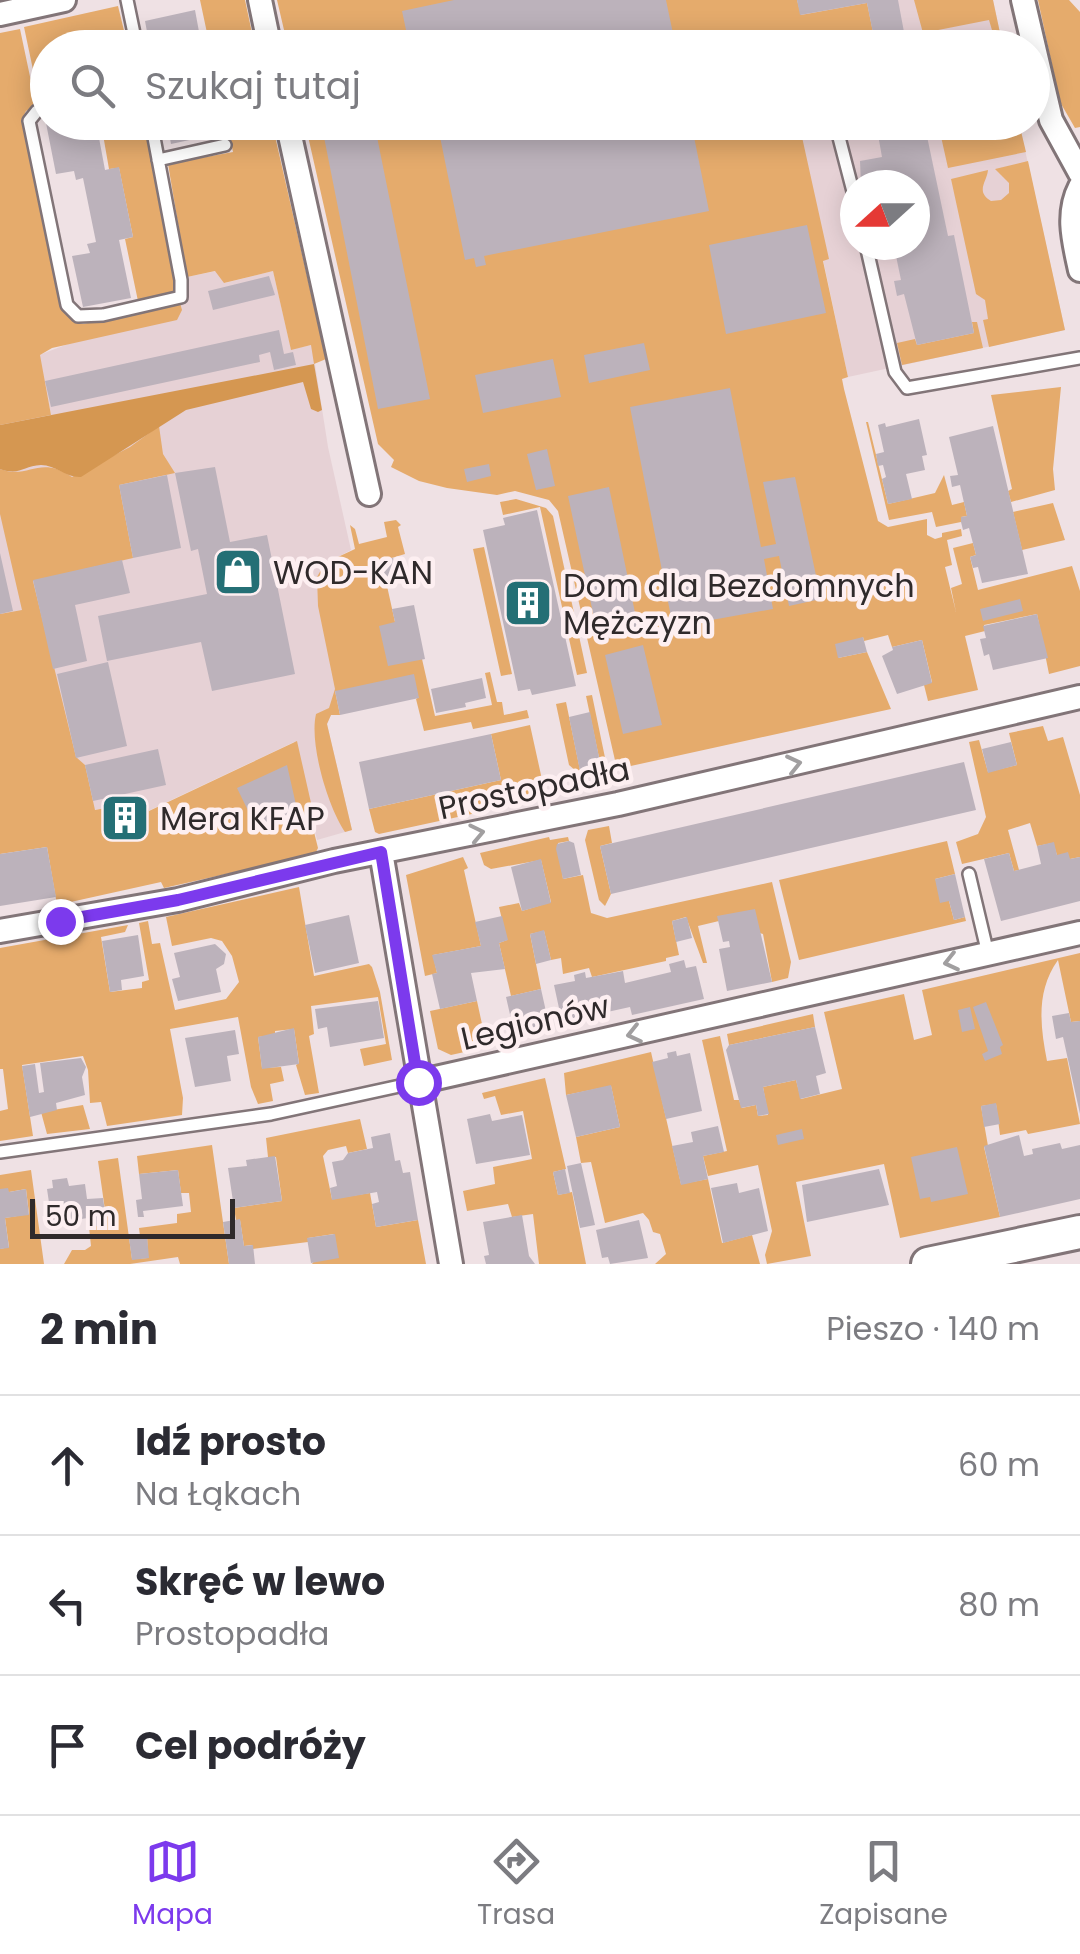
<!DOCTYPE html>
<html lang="pl">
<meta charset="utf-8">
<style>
body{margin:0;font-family:Poppins,sans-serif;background:#f7f7f7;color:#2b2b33}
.compass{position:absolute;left:840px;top:170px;width:90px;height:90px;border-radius:50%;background:#fff;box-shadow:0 5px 25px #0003;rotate:249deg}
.scale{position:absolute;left:30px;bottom:25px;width:205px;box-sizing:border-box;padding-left:10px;border:5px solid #2f2a2b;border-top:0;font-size:28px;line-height:35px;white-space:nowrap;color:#2f2a2b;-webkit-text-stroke:8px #fdeff1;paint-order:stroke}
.stop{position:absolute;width:30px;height:30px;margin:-22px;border:8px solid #7c3aed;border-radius:50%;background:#fff}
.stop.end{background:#7c3aed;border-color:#fff;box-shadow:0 2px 10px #0008}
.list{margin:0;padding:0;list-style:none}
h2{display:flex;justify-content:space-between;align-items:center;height:130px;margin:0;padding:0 40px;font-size:42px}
h2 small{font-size:32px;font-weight:400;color:#7c7c81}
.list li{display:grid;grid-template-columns:65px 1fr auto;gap:30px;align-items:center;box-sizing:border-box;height:140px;padding:0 40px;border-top:2px solid #e1e1e2}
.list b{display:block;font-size:38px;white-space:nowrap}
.list p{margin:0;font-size:32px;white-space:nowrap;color:#7c7c81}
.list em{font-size:32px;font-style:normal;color:#7c7c81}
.icon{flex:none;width:55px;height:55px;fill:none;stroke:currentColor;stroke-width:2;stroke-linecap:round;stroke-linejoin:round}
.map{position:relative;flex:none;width:1080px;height:1264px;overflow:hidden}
.search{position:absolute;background:#fff;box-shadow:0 5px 25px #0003;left:30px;right:30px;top:30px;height:110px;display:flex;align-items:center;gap:25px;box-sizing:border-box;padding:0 35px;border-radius:55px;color:#7c7c81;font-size:38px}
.sheet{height:550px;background:#fff}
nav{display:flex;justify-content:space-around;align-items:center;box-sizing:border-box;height:140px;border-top:2px solid #e1e1e2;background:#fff;font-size:28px;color:#7c7c81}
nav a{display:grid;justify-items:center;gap:5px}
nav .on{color:#7c3aed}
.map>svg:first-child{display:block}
</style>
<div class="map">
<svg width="1080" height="1264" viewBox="0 0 1080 1264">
<rect width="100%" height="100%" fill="#efe1e4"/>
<path fill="#e6d1d5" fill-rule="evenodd" d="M769,0H993L1003,47H779Z
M794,123H1019L1065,330L848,377ZM855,185H915V245H855Z
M216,271L225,283L273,271L291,349L312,345L328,447L351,550L332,560L335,690L340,715H331L327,724L352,830L317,840L294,742L148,811L145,800L74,814L0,816V425L51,415L39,355L185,300L187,277Z"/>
<path fill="#e5ab6c" d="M200,0H245L255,47H210Z
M277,0H797L801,15L867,3L876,47H288Z
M914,0H993L1003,47H997L989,20L923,33Z
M1038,0H1069L1080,12V127L1075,128L1060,102Z
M118,6L128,47L48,48L47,101L40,103L24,27Z
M20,29L36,105L26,111L22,120L63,311L75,322L83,324L180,303L182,310L177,320L52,348L40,355L51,415L0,425V33Z
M101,123H145L177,283L176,289L166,296L138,301L125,239L133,237L119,168L109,169Z
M227,123H272L326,359L314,364L311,345L291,350L273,271L224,283L215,271L187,277L168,164L233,152Z
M305,123H794L798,138L802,137L829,259L823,261L848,377L842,379L844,389L878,521L888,527L927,519V535L935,539L942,537V533L961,529L962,536L947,540L952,565L945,567L956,612L951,588L962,584L953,548L973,543L976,555L970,557L978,590L1072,566L1080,591V666L1049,674L1037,614L984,625L985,631L965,636L978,690L928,701L924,685L932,682L922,640L892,647L888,635L864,641L863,637L838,658L867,652L891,709L617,769L558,511L549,500L515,491L497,495L447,488L419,481L391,467L394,460L378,444Z
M938,123H1019L1026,152L948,168Z
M1028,161L1065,330L989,347L983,320L988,319L985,300L976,294L951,179L988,170C987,182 975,191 991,201L1001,200L1009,193V183L995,169Z
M972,322H977L983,348L902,365L897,343L915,339L917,345L974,333Z
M1061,387L1053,469L1055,490L1011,502L1008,491L1012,489L991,395Z
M866,422H868L888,504L935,493L944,475L952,505L964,502L967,516L961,517V522L936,527L932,512L889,520Z
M159,426L163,454L175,473L119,485L133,558L33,581L76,757L85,765L95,810L146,800L149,811L297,741L316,825L313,828L318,848L315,854L164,888L161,882L57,905L47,847L0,854V614L22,610L0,514V469C29,480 39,454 72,477L130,447Z
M516,499L546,508L553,516L587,673L577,675L540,507L503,515L500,502Z
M1053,503L1065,540L1022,550L1013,512Z
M396,520L401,525L398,527L405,554L378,562L381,578L385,577L395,622L422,659L435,716L492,705L485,673L490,672L497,702H502L504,715L527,710L529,718L473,729L471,722L424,731L416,699L419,697L335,691L340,715H331L327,724L352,830L345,832C328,807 309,744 316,714L329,708L335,689L318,606L317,577L325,563L355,549L350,525L355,529L359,544L387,537L384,522Z
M484,547L512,674L501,676L473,549Z
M592,695L608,772L583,777L569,765L556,704L566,702L580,770L601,767L586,696Z
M530,725L541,775L535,796L523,803L379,834L375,832L369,809L501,780L491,734Z
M1043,726L1048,741L1063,737L1080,795V857L1070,859L1057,855L1053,843L1037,846L1030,823L1008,830L1019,870L1014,871L1009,853L962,864L956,842L978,834L986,817L969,742L979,740L988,772L1017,765L1009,733Z
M609,826L612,843L600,846L611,894L605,906L599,900L585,840L588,830Z
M549,837L550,840L568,837L569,841L558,843L563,879L583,875L591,913L607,918L772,882L791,962L788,978L772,982L763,934L719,921L698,926L707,963H703L686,917L672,921L679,955L666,958V961L592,977L589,968L563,974L561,958L551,960L544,931L530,934L541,989L511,996L499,943L507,940L499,907L519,903L522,911L551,902L541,860L491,869L484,865L480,853Z
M947,841L955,874L935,879L949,901L954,920L965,917L966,921L799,960L779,880Z
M463,857L468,868L464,870L481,946L433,955L437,973L425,976L406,875Z
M299,887L314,976L369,964L372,967L380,992L392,1060L364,1066L360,1049L386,1044L378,997L311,1006L314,1034L309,1036L319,1093L305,1095L296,1065L299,1063L294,1029L275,1031V1035L258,1037L262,1068L281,1067L284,1081L270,1084L273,1101L258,1104L251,1087L238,1017L170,1029L183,1098L182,1115L107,1126L101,1102L90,1103L88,1070L83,1056L22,1065L33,1136L0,1141V1111L8,1109L3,1069H0V948L128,925L125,932L101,937L110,992L142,988V982L149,980L139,923L148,921L152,944L160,943L175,1010L226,999L239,982L232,956L222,941L211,938L172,946L166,917Z
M1080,953V1021L1071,1022L1058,960C1036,991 1040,1025 1047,1061L1067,1058L1080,1124L1028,1134L1026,1130L1000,1135L996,1104L981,1106L988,1146L984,1147L1000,1217L900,1238L884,1164L796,1182L811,1256L767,1264L765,1255L772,1231L758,1165L708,1176L703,1156L727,1151L702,1040L720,1036L734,1100H739L742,1108L756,1105L758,1116L768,1115L763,1087L796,1080L801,1099L842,1089L824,1012L904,994L914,1040L932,1035L922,990Z
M477,1001L487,1047L451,1055L438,1049L430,1011Z
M813,1014L815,1027L729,1045L727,1034Z
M651,1052L681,1184L708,1179L722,1243L752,1235L760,1264H655L666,1254L660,1234L653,1232L649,1220L643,1213L605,1223L591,1162L581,1163L576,1137L620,1127L611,1086L566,1095L564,1073Z
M545,1078L566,1169L553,1172L558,1195L572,1192L586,1264H539L533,1214L512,1217L508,1204L467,1211L463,1191L495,1184L493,1167L532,1159L523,1111L501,1115L495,1096L484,1099L482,1093Z
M83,1105L90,1129L47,1134L41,1112Z
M360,1119L367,1149L348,1153L346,1146L328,1150L323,1156L332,1199L370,1193L376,1227L418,1220L426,1264H312L334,1234L308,1238V1242L253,1249L252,1245L244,1246L240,1220H236L234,1208L282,1201L276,1157H268L266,1138Z
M212,1145L229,1264H180L178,1257L130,1264H64L72,1250H85L91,1246L89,1227L107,1224L98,1161L118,1158L132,1259L148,1258L147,1236H140L139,1228L177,1223V1214L191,1212L189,1193H181L178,1170L139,1174L137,1156Z
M31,1170L44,1264H0V1249L9,1247L5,1218L29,1214L26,1189L9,1192L0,1189V1175Z"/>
<path fill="#d59751" d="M314,364L322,410L318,412L311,409L303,382L186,410L81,477C66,478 56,465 41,465C23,466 20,476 0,469V425Z"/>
<path fill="#bcb2bb" d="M454,0H666L676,48H422L421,41L409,44L402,11Z
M797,0H898L907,48H876L867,3L800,15Z
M195,10L202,48H150L145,21Z
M96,122L105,170L119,167L133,237L119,240L131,298L83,307L72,256L90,253L87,244L96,242L83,178L76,180L74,171L56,174L46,123Z
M167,122H220L222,133L171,144Z
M321,122H374L430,399L378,409Z
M437,122H691L709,211L484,256L486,265L476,267L474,258L465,260Z
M866,122H924L948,236L954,235L974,333L917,345L904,294L897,296L894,281L901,280L895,251L880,254L878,245H915V185H861L860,161L882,157L877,129L868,131Z
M807,225L826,313L726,334L709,245Z
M269,276L275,295L213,310L208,291Z
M279,330L284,354L293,352L296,365L274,370L270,352L259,355L260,362L51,407L45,381Z
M644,343L650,370L589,383L584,355Z
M553,359L561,397L483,413L475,375Z
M730,388L761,547L776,544L763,482L795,477L821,599L789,606L779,556L764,559L773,609L673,627L630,407Z
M919,419L927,455L922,456L925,470L906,474L912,499L888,504L882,479L886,477L883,465L878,466L876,454L884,452L878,425L885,423L886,427Z
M993,426L1028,574L982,583L978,567L973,568L970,557L976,555L969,528L963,530L961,522V517L967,516L960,485L952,487L950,476L958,475L949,437Z
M547,449L555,486L536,490L527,454Z
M489,464L491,476L467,482L464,469Z
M215,467L230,542L267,535L295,674L212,691L201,642L107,661L98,616L207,594L198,549L191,551L175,473Z
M167,475L181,548L133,558L119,485Z
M609,487L639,632L599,641L568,496Z
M537,510L576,686L532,695L530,689L518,691L483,530L505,525L503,518Z
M0,553L13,611L0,614Z
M393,558L397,575L381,578L378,561Z
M122,560L130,593L75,605L87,661L53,669L33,580Z
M1020,599L1023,611L983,621L980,609Z
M414,605L425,659L388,666L379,626L395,622L392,609Z
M1037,614L1048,658L993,670L989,654L984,656L980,639L986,638L983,626Z
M863,637L867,652L838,658L835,644Z
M922,640L932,683L897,694L882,656L893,650L892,647Z
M643,645L662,725L623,734L605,655Z
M108,662L127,746L76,758L57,674Z
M414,674L419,698L340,715L335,691Z
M482,678L486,698L465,703L466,707L436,713L431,689Z
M590,712L601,767L580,771L569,717Z
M491,734L501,780L369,809L359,762Z
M1011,742L1017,765L988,773L982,749Z
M158,749L166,785L93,801L85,765Z
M964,762L976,810L611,894L600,846Z
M287,765L299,818L256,827L237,788Z
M137,805L142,824L113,831L108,812Z
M569,841L574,843L581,875L563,879L556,849L557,844Z
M1054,842L1057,855L1068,852L1070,859L1080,857V901L1001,921L984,859L1009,853L1014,871L1041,864L1037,846Z
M47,847L56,897L0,906V854Z
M541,859L551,903L522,911L511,867Z
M955,874L965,917L954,920L949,901L940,903L935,879Z
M755,909L772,982L727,991L719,949L730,947L729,941L723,942L717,916Z
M349,915L359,963L315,973L305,925Z
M502,916L508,940L499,943L505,969L471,973L477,1001L440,1009L432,974L437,973L432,955L481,946L475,922Z
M687,917L692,938L676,942L672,921Z
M544,930L551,960L536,964L530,934Z
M138,935L144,976L121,980L122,990L110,992L102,941Z
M215,944L226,954L224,964L216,969L221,992L178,1001L172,979L180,977L174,953Z
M684,960L686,968L696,966L704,999L632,1015L630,1007L562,1022L554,985L575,981L574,975L585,972L586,978L623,971L625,983L671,972L669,964Z
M541,989L549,1025L514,1032L506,997Z
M378,1001L384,1038L330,1047L327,1027L318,1029L315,1009Z
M986,1002L1003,1045L1000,1047L1002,1054L985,1061L982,1054L988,1051L973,1007Z
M970,1007L975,1029L962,1032L958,1010Z
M1069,1013L1071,1022L1080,1021V1114L1063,1037L1056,1039L1052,1016Z
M815,1027L826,1073L816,1076L820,1094L800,1099L796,1080L763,1087L769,1114L758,1116L756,1105L741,1108L726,1050L729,1045Z
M294,1028L299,1064L262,1069L258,1037Z
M235,1030L239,1054L227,1056L231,1081L195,1087L185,1038Z
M676,1051L677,1056L690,1053L702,1111L666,1119L652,1062L668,1058L667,1053Z
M81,1058L86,1067L82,1077L85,1095L56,1103L57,1110L30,1117L22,1066L35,1064L39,1093L44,1092L40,1063Z
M611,1085L620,1127L576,1137L566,1095Z
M996,1103L1000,1124L984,1127L981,1106Z
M490,1114L492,1121L522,1115L530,1155L476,1164L467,1119Z
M718,1126L724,1152L703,1156L708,1179L681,1185L672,1146L693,1142L691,1132Z
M802,1129L804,1139L778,1145L776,1135Z
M390,1133L395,1161L400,1160L403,1173L410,1172L418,1220L376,1227L372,1204L379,1202L377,1192L332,1200L330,1188L337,1186L332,1162L343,1160L348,1153L373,1148L371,1137Z
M1019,1135L1024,1156L1033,1154L1032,1149L1060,1143L1062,1149L1080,1145V1199L1000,1217L984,1146Z
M957,1147L968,1194L931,1202L930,1197L920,1199L911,1157Z
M275,1156L282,1201L234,1208L228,1168L247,1166L246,1160Z
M581,1163L595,1225L580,1228L567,1166Z
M565,1169L570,1193L558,1195L553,1172Z
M879,1169L889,1205L807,1222L802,1185Z
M178,1170L183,1206L143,1211L144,1217H138L136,1200L142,1199L139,1174Z
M67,1178L69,1186L85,1184L87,1199L103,1198L107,1225L89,1227L88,1218L52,1223L47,1189L53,1188L52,1180Z
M737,1183L739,1193L759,1188L768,1231L723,1243L711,1188Z
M8,1188L9,1192L26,1189L29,1215L5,1218L9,1248L0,1249V1189Z
M522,1215L529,1256L535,1264H486L484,1256L489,1255L483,1222Z
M240,1219L244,1246L253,1245L255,1264H229L223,1222Z
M639,1220L648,1258L610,1264L608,1257L602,1258L596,1230Z
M335,1234L339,1258L311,1263L307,1238Z
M147,1236L149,1258L132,1260L129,1238Z"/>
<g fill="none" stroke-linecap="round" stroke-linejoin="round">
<g stroke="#827578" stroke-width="16">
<path id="lane" d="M127,0L137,48
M48,108L37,111L29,121L67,305L78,316L103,315L181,297V280L151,122
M835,122L855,199
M158,160L225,145
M866,245L895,372L907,388L1080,358
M969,874L988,954
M0,1152L271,1114L418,1082"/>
</g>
<g stroke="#827578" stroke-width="28">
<path id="street" d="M260,0L270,48
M1023,0L1051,120L1080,173
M0,14L64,0
M287,122L369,494
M1080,187C1066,214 1074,242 1080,270
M381,852L451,1264
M0,931L178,900L334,861L618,804L1080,697
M418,1082L1080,933"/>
</g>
<g stroke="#827578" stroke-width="38">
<path id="secondary" d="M928,1264L1080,1232"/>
</g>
<use href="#lane" stroke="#fff" stroke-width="11"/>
<use href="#street" stroke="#fff" stroke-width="22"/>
<use href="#secondary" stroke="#fff" stroke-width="32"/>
</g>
<defs><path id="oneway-chevron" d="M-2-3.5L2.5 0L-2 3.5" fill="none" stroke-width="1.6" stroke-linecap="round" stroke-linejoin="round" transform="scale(2.5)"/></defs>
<g stroke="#a19fa0">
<use href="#oneway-chevron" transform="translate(794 764) rotate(-13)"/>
<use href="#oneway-chevron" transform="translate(477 833) rotate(-12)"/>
<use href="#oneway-chevron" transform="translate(951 962) rotate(167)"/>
<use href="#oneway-chevron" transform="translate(634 1034) rotate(167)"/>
</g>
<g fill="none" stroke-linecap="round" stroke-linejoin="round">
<path stroke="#7c3aed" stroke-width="12" d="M60,921L178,900L381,852L418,1082"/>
</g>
<defs>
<g id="shop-square" transform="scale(2.5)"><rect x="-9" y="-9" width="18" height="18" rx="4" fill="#246f75" stroke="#fdeff1"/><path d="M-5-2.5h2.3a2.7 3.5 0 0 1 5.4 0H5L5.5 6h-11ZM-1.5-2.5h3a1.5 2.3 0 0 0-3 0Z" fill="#fff"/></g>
<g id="building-square" transform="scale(2.5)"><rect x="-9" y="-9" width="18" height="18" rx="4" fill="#246f75" stroke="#fdeff1"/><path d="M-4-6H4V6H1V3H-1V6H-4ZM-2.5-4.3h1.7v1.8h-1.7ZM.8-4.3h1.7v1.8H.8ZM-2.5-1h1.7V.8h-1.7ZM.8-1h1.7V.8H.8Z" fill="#fff"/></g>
</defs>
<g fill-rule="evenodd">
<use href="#shop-square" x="238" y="572"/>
<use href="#building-square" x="528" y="603"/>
<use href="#building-square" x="125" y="818"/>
</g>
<g text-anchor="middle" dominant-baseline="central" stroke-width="9" stroke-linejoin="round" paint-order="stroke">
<g font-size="32" fill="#2f2a2b" stroke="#fdeff1" text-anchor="start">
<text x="273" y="572">WOD-KAN</text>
<text x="563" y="585">Dom dla Bezdomnych<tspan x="563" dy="37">Mężczyzn</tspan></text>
<text x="160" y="818">Mera KFAP</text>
</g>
<g font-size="32" fill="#2f2a2b" stroke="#fdeff1">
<text transform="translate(534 788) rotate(-12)">Prostopadła</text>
<text transform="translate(535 1022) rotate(-13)">Legionów</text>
</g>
</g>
</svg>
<svg class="compass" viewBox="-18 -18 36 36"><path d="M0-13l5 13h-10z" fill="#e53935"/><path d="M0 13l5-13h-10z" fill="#7c7c81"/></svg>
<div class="scale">50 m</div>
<div class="stop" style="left:418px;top:1082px"></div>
<div class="stop end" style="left:60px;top:921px"></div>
<div class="search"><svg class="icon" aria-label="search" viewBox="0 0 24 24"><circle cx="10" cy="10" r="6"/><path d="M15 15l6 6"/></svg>Szukaj tutaj</div>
</div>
<section class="sheet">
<h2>2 min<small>Pieszo · 140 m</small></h2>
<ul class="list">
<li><svg class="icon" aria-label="ahead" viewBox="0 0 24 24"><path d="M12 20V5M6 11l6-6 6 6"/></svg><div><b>Idź prosto</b><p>Na Łąkach</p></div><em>60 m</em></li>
<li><svg class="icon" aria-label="left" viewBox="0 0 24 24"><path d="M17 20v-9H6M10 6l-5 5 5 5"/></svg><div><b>Skręć w lewo</b><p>Prostopadła</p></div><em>80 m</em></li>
<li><svg class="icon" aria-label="arrive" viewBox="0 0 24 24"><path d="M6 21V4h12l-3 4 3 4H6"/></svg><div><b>Cel podróży</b></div></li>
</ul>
</section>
<nav>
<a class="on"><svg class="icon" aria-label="map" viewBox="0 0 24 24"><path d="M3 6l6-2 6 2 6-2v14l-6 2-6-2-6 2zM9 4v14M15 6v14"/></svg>Mapa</a>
<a><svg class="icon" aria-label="directions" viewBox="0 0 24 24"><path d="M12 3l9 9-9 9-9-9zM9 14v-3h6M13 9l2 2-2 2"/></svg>Trasa</a>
<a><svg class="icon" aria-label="saved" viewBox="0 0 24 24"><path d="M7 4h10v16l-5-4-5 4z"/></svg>Zapisane</a>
</nav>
